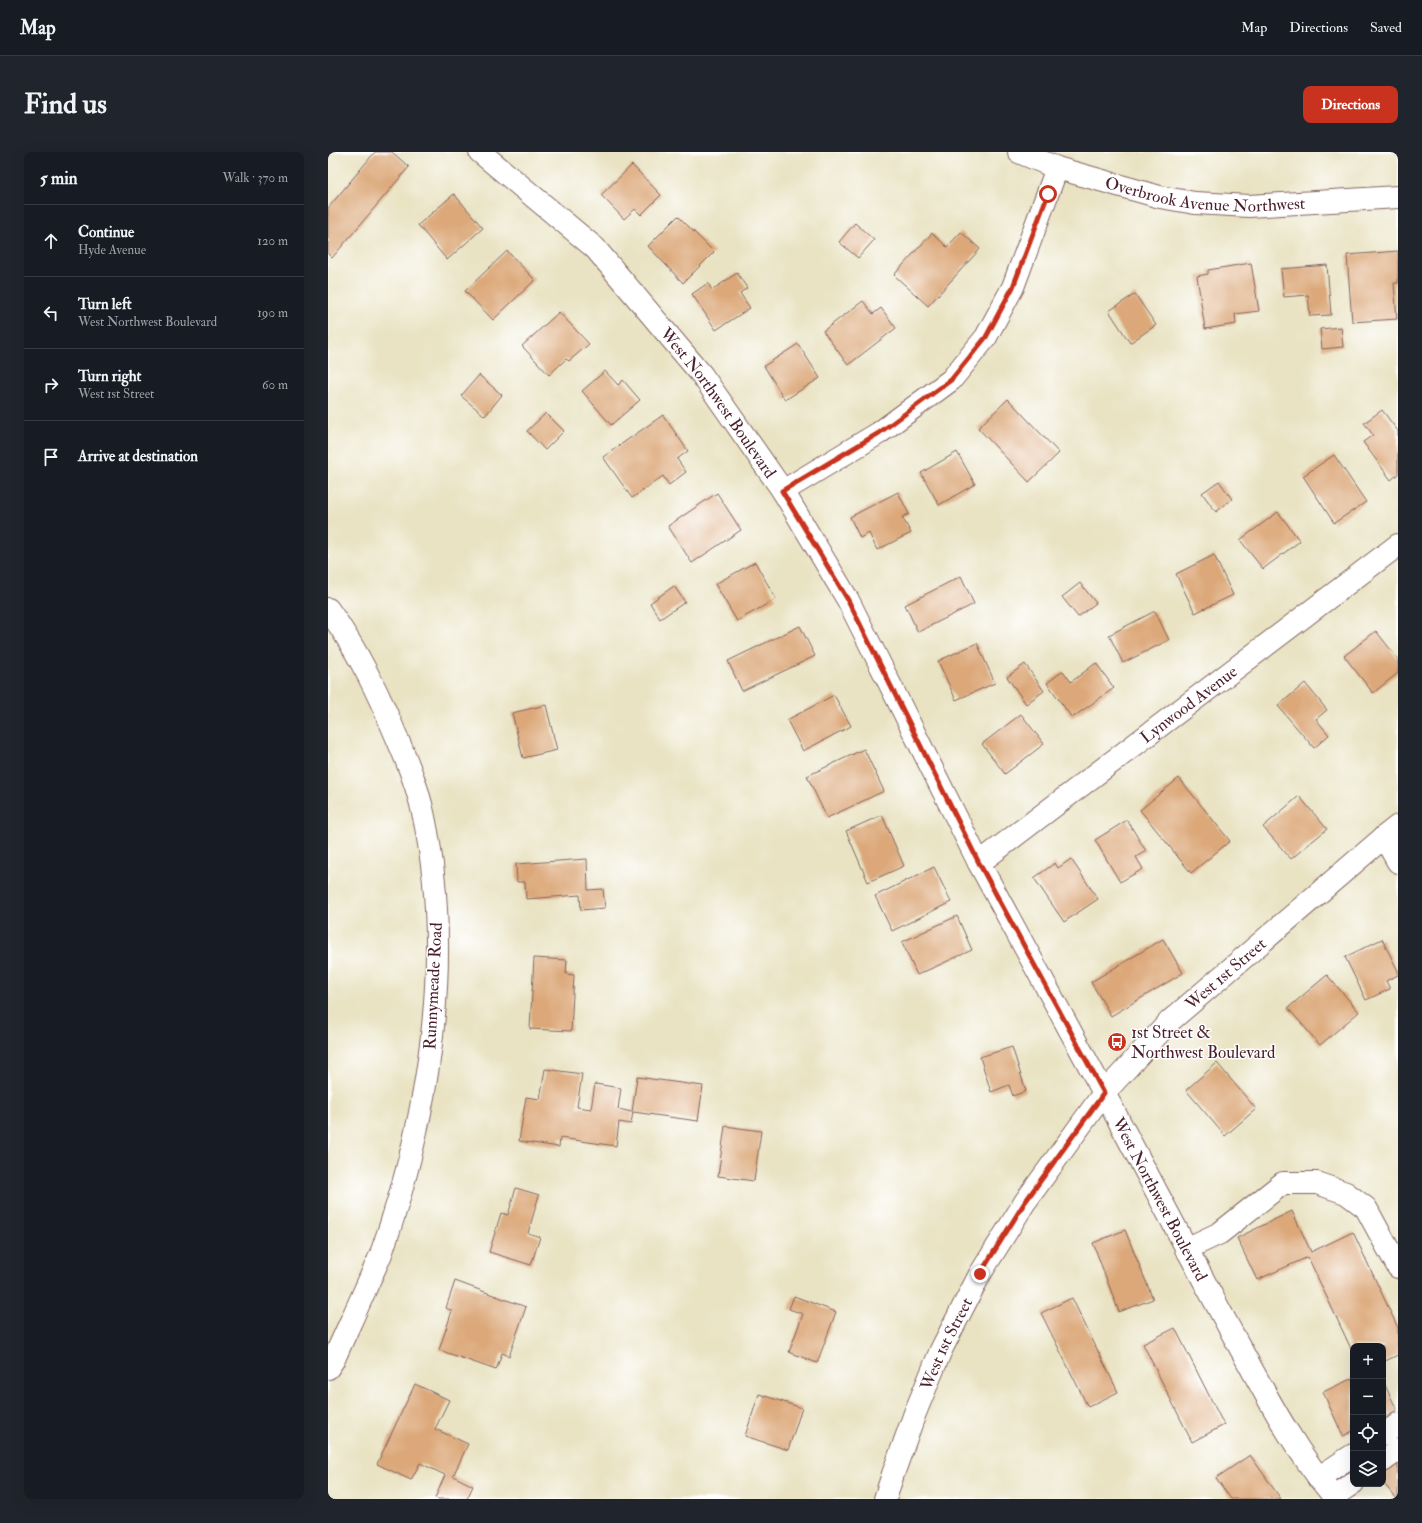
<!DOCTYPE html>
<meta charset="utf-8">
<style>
body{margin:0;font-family:"IM FELL Double Pica",serif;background:#20242c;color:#f1f3f6}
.controls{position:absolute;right:12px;bottom:12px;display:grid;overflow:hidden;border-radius:8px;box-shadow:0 4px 16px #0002}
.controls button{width:36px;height:36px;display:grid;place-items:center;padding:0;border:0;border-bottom:1px solid #363941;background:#171b24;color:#f1f3f6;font:20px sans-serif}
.stop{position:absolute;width:12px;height:12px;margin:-9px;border:3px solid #c8321e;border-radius:50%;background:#fff}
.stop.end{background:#c8321e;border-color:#fff;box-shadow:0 1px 4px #0008}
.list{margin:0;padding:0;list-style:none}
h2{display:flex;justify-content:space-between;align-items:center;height:52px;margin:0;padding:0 16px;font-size:17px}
h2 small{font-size:13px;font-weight:400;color:#9ea1a6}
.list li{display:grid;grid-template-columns:26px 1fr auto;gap:12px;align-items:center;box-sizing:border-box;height:72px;padding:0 16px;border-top:1px solid #363941}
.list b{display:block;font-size:15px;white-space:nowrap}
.list p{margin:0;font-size:13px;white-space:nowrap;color:#9ea1a6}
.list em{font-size:13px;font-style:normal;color:#9ea1a6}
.icon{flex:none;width:22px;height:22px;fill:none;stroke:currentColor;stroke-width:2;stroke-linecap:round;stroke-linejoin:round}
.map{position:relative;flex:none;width:1070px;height:1347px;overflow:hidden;border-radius:8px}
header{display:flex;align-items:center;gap:24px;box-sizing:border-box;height:56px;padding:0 20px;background:#171b24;border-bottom:1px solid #363941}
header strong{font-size:19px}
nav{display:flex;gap:22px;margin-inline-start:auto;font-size:14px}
.intro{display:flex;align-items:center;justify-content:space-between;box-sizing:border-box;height:96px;padding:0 24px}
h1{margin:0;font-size:28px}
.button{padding:10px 18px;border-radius:8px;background:#c8321e;color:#fff;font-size:14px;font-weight:700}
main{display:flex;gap:24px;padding:0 24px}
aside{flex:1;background:#171b24;border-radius:8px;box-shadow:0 4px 16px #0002}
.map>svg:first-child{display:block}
</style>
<header>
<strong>Map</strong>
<nav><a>Map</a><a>Directions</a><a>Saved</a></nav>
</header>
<div class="intro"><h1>Find us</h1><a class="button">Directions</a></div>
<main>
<aside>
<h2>5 min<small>Walk · 370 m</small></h2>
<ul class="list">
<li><svg class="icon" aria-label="ahead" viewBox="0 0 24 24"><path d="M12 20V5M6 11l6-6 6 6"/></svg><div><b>Continue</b><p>Hyde Avenue</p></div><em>120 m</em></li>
<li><svg class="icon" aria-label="left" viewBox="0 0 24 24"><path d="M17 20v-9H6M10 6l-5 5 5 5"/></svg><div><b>Turn left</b><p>West Northwest Boulevard</p></div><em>190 m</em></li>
<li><svg class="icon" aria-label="right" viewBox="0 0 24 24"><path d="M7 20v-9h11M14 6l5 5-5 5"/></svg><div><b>Turn right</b><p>West 1st Street</p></div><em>60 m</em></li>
<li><svg class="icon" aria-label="arrive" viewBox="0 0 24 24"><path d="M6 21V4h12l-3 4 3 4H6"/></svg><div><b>Arrive at destination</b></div></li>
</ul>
</aside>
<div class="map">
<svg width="1070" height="1347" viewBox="0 0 1070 1347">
<rect width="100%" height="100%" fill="#fff"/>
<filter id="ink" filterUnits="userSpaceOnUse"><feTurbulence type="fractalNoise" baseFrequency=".025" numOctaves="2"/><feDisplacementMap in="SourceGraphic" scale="8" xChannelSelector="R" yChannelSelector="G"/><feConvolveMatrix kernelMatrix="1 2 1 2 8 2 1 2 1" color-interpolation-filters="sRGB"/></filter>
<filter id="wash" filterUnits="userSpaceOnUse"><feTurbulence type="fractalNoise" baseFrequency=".012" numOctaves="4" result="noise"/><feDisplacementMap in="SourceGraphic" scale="16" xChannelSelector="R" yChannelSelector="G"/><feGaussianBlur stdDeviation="0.9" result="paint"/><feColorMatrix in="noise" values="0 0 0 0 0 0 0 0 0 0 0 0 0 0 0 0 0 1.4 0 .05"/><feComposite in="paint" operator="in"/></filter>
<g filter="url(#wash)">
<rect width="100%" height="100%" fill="#e9e3c3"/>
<g id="blocks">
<path fill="#dca879" d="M47,0H64L81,15L4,106L0,102V56Z
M304,13L333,43L313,63L307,57L296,67L273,43Z
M126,42L155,76L119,108L90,73Z
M350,64L386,100L355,131L320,94Z
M527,71L546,88L530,106L511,90Z
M633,80L652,97L600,154L566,123L604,81L619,95Z
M179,99L207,128L165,168L137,139Z
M1070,99V131H1066L1069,167L1024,170L1019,103Z
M923,111L931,159L907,162L908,172L877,177L869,124L880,122V118Z
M999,113L1003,163L982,164L980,143L956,145L953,117Z
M409,121L419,136L412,141L422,156L388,178L364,142L380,131L384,138Z
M807,142L828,173L802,191L781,159Z
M535,149L545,162L553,156L568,176L520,213L495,179Z
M231,160L261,192L241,209L238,207L221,223L194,194Z
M1013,175L1015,195L994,197L992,177Z
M470,192L492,226L457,248L436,214Z
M277,219L290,233L295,228L312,248L283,273L254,239Z
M151,223L174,243L157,264L133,244Z
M680,247L731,301L701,330L650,276Z
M1054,258L1070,279V322L1063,328L1035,290L1045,283L1036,271Z
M218,261L236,279L217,298L199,279Z
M335,263L360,299L349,307L358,320L341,333L335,324L304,346L275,305Z
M629,300L647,332L611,353L593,321Z
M1006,303L1038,350L1006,371L975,324Z
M891,329L904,347L888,360L874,341Z
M570,340L581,362L574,365L583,381L549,398L541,381L532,386L522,365Z
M389,341L413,378L364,411L340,374Z
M950,360L972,389L935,417L912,388Z
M886,403L905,443L867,461L848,422Z
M427,410L448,447L409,469L387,432Z
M633,424L646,452L590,480L577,453Z
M752,431L768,451L750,465L734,445Z
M346,434L357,450L332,467L322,451Z
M827,459L841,488L795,511L781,483Z
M472,474L487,504L414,539L400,509Z
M1048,479L1070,507V521L1045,541L1016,504Z
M649,491L667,531L628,548L610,509Z
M768,511L786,536L744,566L719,531L735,519L743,530Z
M697,512L716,539L698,552L679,525Z
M977,531L999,558L988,567L1001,583L986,596L950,554Z
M506,543L523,574L475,599L459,568Z
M218,553L229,598L195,606L184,561Z
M693,562L716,592L677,622L654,592Z
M536,597L556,639L499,666L479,624Z
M851,626L902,689L863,721L812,658Z
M971,644L999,677L963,707L935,675Z
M554,663L576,714L540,730L518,679Z
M799,668L818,699L808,705L815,717L792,730L767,688Z
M259,707L260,738L275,737L277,756L253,758L252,743L198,747L197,730H189L188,712Z
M743,707L770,747L736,770L706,726L727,711L730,716Z
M606,715L623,750L564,779L547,744Z
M629,764L644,798L589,823L574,790Z
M835,787L855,821L783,864L763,830Z
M1054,787L1070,819V823L1058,829L1062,837L1038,848L1017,805Z
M206,806L239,808L238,822L246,823L243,879L202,877Z
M999,823L1031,860L992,893L960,856Z
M684,895L698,939L685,944L681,933L663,940L652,905Z
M889,911L928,957L897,984L858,938Z
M217,917L254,922L249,955L263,957L267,932L293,936L290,957L304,960L309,925L375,934L370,969L305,960L303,972L291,970L288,994L232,986L231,995L191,989L198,945L212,947Z
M397,974L433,979L426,1029L390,1024Z
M188,1036L211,1043L200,1081L212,1085L203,1113L161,1100L173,1061L180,1063Z
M964,1059L983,1100L1025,1080L1070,1176V1203L1055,1210V1194H1025V1201L980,1105L929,1128L909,1086Z
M797,1078L825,1147L791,1160L765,1091Z
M127,1129L198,1155L181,1204L174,1201L168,1218L111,1198L124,1159L118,1156Z
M466,1144L508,1160L489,1211L461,1200L475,1162L461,1157Z
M744,1146L790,1240L760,1255L713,1161Z
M847,1176L896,1273L864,1290L815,1192Z
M1025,1226V1279L1015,1284L995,1240Z
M1055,1229L1069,1258L1055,1265Z
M87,1232L121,1248L107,1277L140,1292L125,1324L145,1334L139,1347H110L107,1346L117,1323L92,1311L83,1328L49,1312Z
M431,1242L474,1256L460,1298L417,1284Z
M922,1303L953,1347H903L888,1326Z
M1070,1309V1347H1069L1055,1331V1321Z"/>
</g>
</g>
<g filter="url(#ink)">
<use href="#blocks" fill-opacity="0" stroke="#826460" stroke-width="1"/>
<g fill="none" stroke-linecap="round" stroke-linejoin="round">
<g stroke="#826460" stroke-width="24">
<g id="minor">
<path id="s1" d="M691,0L729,16L832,45L867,51L921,54L1070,45"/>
<path d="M455,339L551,281L623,228L658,185L685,135L729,16"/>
<path d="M0,457C31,500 52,545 72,593C82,616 91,640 96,665C126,807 101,966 53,1102C48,1114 42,1126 37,1138C27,1161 16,1184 6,1207L0,1216"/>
<path d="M1056,685L1070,710"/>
<path id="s2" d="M651,711L1070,393"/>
<path id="s3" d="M776,941C819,1021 861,1102 904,1181C936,1239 965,1297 1008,1347"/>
<path d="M858,1097L892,1081L955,1031H989L1018,1041L1038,1056L1070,1115"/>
<path d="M1055,1283L1070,1272"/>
<path d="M1055,1309L1070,1298"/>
<path d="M990,1326L1025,1303"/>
<path d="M1006,1344L1025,1331"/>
</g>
</g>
<g stroke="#826460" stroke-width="24">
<g id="major">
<path id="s4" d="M152,0L267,96L374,223L455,339L520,448L651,711L776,941"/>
<path id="s5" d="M557,1347L565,1322L587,1261L613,1198L652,1122L697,1050L776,941L842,869L1056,685L1070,674"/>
</g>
</g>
<use href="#minor" stroke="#fff" stroke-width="22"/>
<use href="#major" stroke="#fff" stroke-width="22"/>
</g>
</g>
<g fill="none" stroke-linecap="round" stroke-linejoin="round" filter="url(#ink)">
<path stroke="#c8321e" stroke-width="5" d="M652,1122L697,1050L776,941L651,711L520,448L454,339L551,281L623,228L658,185L685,135L720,42"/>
</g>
<defs>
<g id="bus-disc" transform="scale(1)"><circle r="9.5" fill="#c8321e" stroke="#fff"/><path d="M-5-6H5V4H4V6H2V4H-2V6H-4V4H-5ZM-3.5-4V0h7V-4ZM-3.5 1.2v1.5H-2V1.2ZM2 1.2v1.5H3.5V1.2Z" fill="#fff"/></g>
</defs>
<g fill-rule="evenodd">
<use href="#bus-disc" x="789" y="890"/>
</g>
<g text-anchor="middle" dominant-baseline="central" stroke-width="3" stroke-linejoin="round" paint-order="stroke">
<g font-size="17" fill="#4a1f2b" stroke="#fff">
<text stroke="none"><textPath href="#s1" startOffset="193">Overbrook Avenue Northwest</textPath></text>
<text stroke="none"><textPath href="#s4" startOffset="348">West Northwest Boulevard</textPath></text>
<text stroke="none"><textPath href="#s2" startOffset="263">Lynwood Avenue</textPath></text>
<text stroke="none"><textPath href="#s5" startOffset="635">West 1st Street</textPath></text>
<text transform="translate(105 834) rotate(-87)">Runnymeade Road</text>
<text stroke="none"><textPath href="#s3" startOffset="120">West Northwest Boulevard</textPath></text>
<text stroke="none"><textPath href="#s5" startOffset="167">West 1st Street</textPath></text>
</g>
<g font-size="17" fill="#4a1f2b" stroke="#fff" text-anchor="start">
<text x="803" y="880">1st Street &amp;<tspan x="803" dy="20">Northwest Boulevard</tspan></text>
</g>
</g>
</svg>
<div class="controls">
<button>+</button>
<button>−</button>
<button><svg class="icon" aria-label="locate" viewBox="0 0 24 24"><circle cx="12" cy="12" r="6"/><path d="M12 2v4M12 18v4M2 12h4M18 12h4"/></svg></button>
<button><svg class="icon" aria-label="layers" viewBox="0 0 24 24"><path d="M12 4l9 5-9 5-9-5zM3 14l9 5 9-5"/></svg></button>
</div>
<div class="stop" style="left:720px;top:42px"></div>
<div class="stop end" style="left:652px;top:1122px"></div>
</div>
</main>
